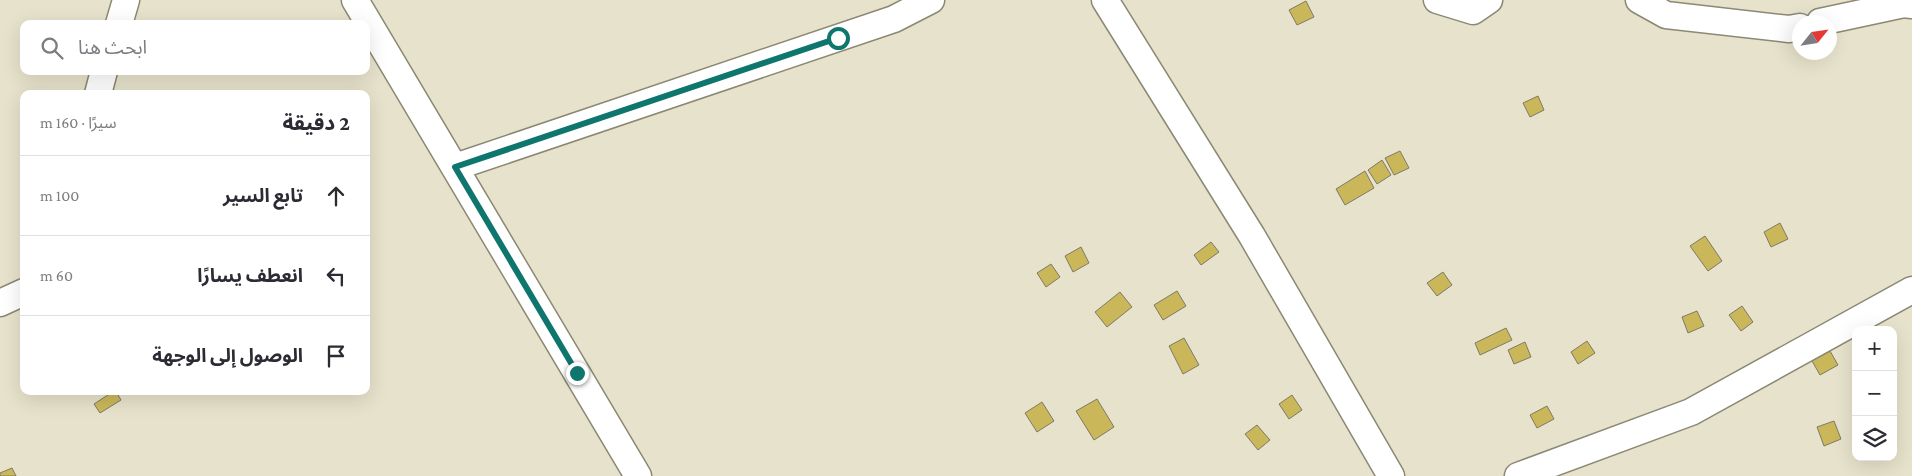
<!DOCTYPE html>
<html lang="ar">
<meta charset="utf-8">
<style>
body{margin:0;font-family:"Crimson Pro","Noto Sans Arabic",serif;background:#f2f2f3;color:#2b2b33;direction:rtl}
.controls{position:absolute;right:15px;bottom:15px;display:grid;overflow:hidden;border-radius:10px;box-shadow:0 5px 20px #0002}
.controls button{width:45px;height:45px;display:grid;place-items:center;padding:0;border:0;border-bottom:1px solid #e1e1e2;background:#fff;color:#2b2b33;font:25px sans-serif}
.compass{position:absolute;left:1792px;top:15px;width:45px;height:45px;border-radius:50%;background:#fff;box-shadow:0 5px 20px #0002;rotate:60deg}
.stop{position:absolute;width:15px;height:15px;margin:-11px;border:4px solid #0f766e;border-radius:50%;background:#fff}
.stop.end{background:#0f766e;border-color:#fff;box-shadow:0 1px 5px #0008}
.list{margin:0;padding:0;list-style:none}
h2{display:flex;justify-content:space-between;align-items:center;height:65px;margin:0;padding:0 20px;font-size:21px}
h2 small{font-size:16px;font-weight:400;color:#7c7c81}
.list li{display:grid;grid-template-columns:32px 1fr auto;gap:15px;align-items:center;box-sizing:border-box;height:80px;padding:0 20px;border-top:1px solid #e1e1e2}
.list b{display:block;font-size:19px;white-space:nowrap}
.list em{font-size:16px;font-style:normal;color:#7c7c81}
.icon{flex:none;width:28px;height:28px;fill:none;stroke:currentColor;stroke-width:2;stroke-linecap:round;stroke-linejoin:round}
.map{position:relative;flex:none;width:1912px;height:476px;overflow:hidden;direction:ltr}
.search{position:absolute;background:#fff;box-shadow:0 5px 20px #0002;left:20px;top:20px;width:350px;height:55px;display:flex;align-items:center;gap:12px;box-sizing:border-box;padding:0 18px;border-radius:10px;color:#7c7c81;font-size:19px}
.panel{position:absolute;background:#fff;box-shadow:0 5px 20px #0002;left:20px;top:90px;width:350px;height:305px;border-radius:10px;direction:rtl}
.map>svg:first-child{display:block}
</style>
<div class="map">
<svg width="1912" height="476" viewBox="0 0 1912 476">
<rect width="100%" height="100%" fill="#e6e2cb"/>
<path fill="#cab75a" stroke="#7e7a66" d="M1306,1L1314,17L1297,25L1289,10Z
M1538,96L1544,110L1530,117L1523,103Z
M1400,151L1409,168L1394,175L1385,158Z
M1382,160L1391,175L1377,184L1368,170Z
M1365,171L1374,188L1345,205L1336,189Z
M1780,223L1788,239L1771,247L1764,232Z
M1705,236L1722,261L1708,271L1690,246Z
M1211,242L1219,252L1201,265L1194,255Z
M1081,247L1089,263L1073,272L1065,256Z
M1051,264L1060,277L1046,287L1037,273Z
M1443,272L1452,285L1437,296L1427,283Z
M1177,291L1186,306L1163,320L1154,305Z
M1120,292L1132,307L1107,327L1095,312Z
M1742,306L1753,322L1741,331L1729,315Z
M1697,311L1704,326L1688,333L1682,317Z
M1506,328L1512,340L1480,355L1475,343Z
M1184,338L1199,365L1183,374L1169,346Z
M1587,341L1595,353L1578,364L1571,352Z
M1525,342L1531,357L1514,364L1508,350Z
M1830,351L1838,365L1820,375L1812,361Z
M114,391H116L121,400L100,413L94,404Z
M1292,395L1302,410L1289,419L1279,404Z
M1097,399L1114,427L1094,440L1076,411Z
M1042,402L1054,421L1037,432L1025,413Z
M1547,406L1554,419L1537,428L1530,415Z
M1834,421L1841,439L1824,446L1817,427Z
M1257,425L1270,440L1258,450L1245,434Z
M12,468L16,476H0V473Z"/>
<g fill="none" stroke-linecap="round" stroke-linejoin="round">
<g stroke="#8b8873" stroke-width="29">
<path id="street" d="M355,0L638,476
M1105,0L1252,236L1391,476
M1437,0L1473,11L1489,0
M1639,0L1666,15L1789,29L1800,27
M1820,22L1904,4L1912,5
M119,24L126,0
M98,94L104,71
M455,167L894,19L931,0
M0,303L24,292
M1518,476L1691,412L1912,290"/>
</g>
<use href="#street" stroke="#fff" stroke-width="26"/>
</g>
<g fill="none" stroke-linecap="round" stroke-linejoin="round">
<path stroke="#0f766e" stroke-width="6" d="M577,373L455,167L838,38"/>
</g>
</svg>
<div class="controls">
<button>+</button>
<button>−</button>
<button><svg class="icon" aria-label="layers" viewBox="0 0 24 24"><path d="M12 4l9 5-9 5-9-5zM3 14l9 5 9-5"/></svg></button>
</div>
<svg class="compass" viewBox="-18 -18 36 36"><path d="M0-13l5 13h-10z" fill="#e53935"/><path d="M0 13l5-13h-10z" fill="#7c7c81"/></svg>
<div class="stop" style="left:838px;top:38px"></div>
<div class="stop end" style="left:577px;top:373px"></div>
<div class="search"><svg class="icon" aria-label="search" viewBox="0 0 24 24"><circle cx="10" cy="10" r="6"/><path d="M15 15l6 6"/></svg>ابحث هنا</div>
<section class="panel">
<h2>2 دقيقة<small>سيرًا · 160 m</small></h2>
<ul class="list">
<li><svg class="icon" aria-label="ahead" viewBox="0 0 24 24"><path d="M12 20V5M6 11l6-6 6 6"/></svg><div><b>تابع السير</b></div><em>100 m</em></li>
<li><svg class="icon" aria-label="left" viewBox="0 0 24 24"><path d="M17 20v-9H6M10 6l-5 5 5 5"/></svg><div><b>انعطف يسارًا</b></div><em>60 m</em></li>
<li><svg class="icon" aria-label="arrive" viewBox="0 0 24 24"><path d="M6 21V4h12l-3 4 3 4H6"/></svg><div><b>الوصول إلى الوجهة</b></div></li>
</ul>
</section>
</div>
